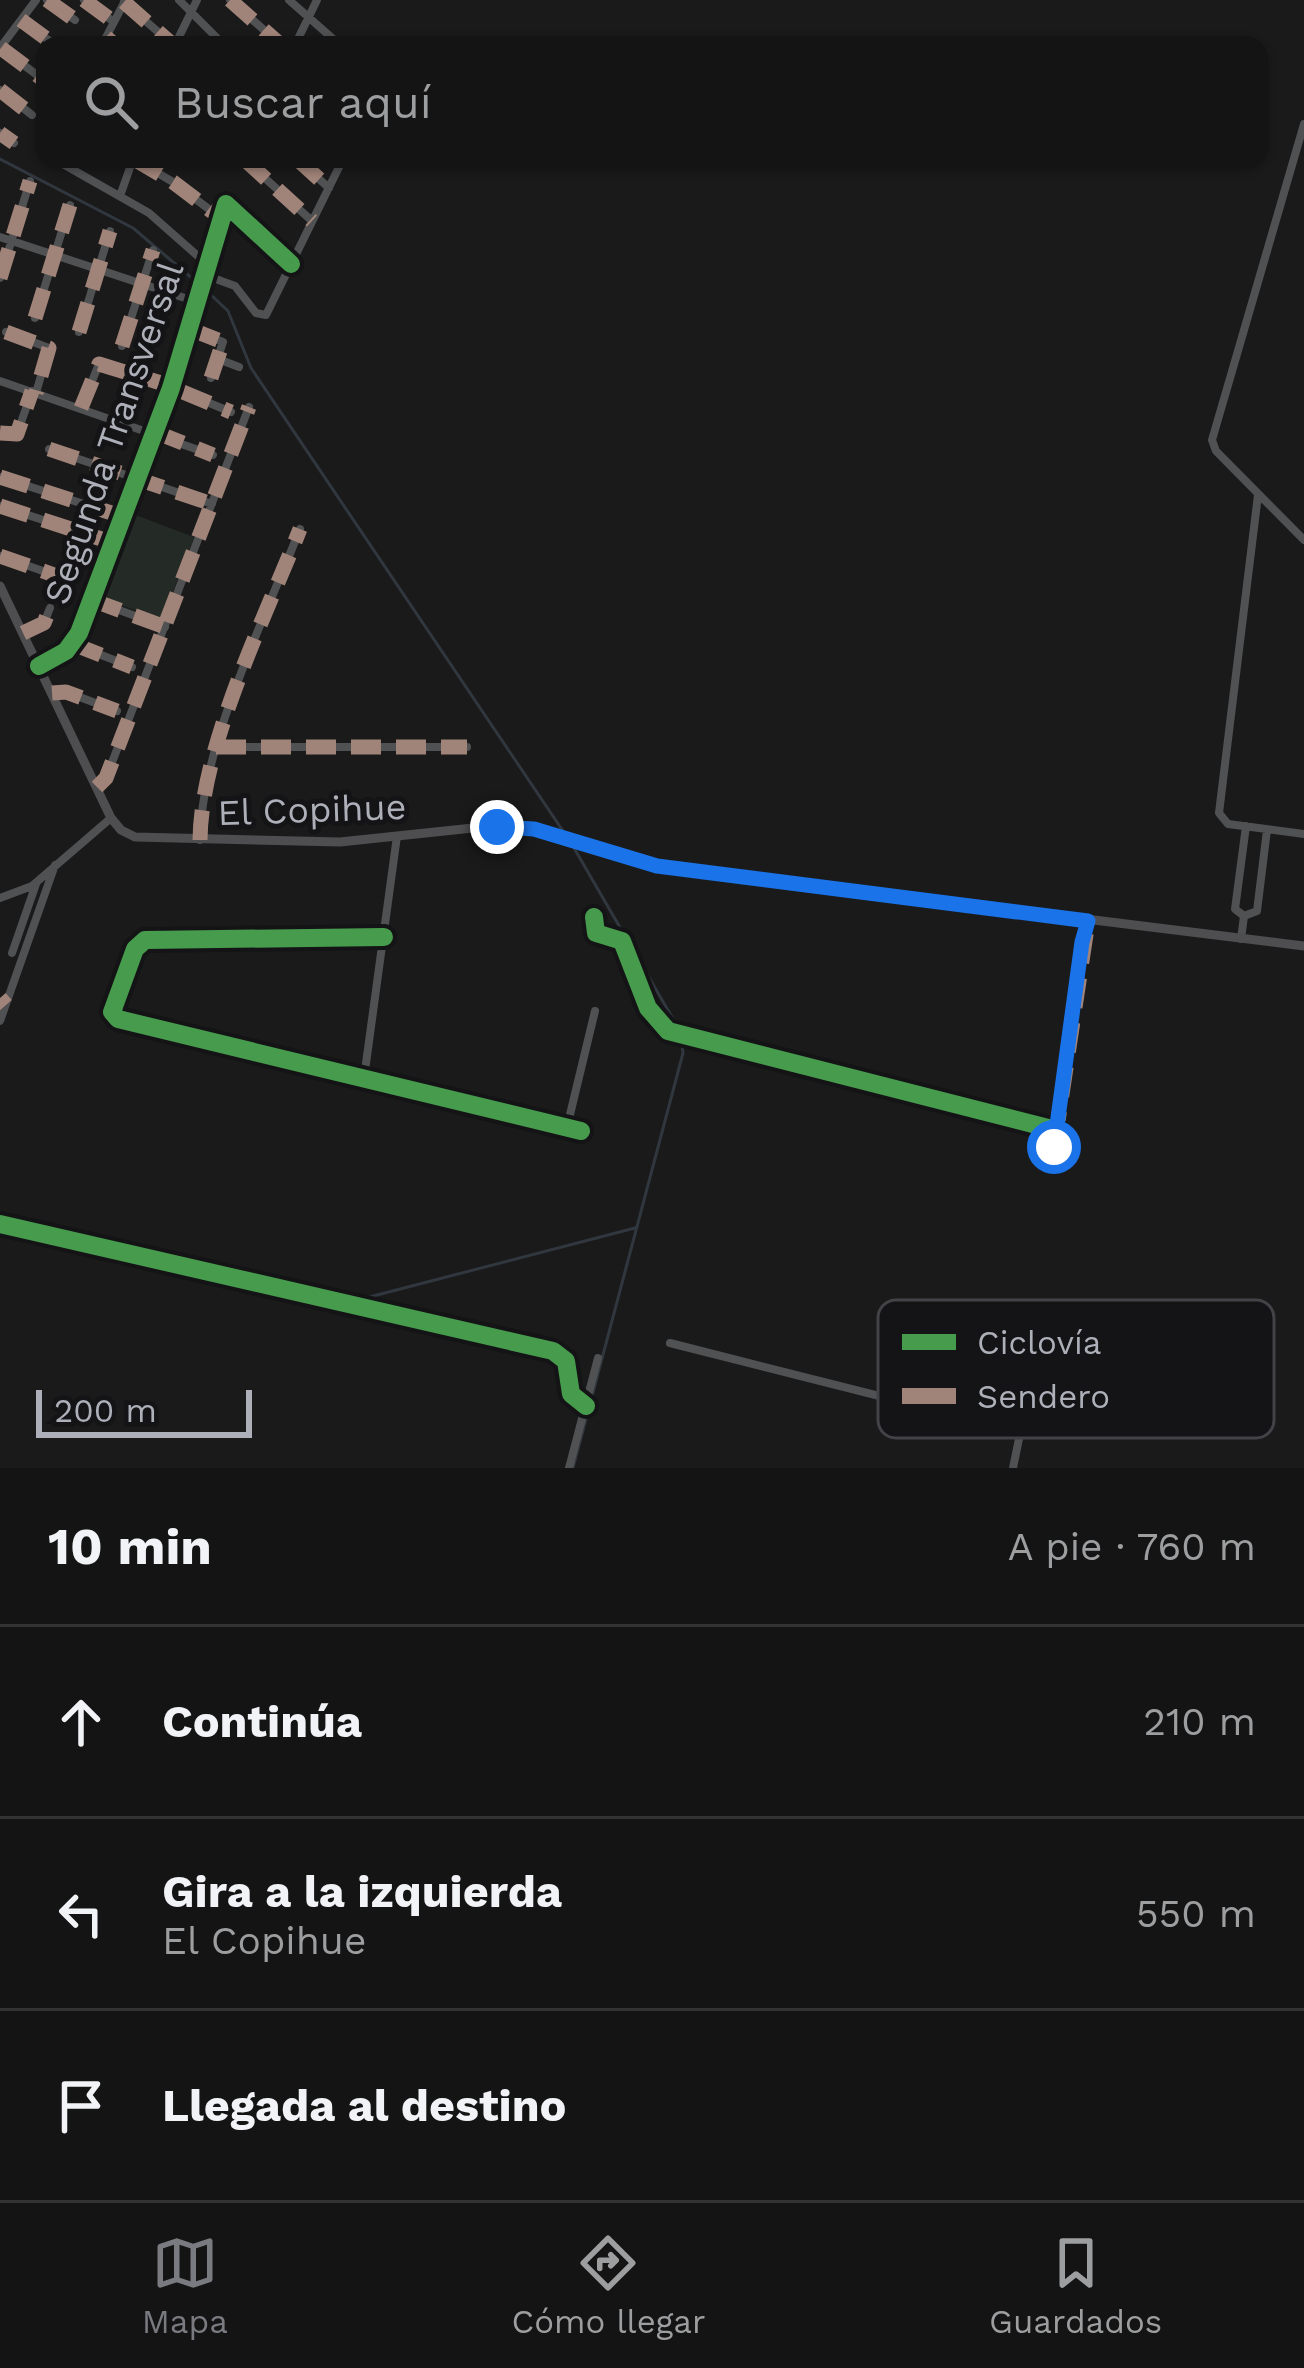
<!DOCTYPE html>
<html lang="es">
<meta charset="utf-8">
<style>
body{margin:0;font-family:"Work Sans",sans-serif;background:#212122;color:#f1f3f6}
.scale{position:absolute;left:36px;bottom:30px;width:216px;box-sizing:border-box;padding-left:12px;border:6px solid #adafb9;border-top:0;font-size:33px;line-height:42px;white-space:nowrap;color:#adafb9;-webkit-text-stroke:9px #141416;paint-order:stroke}
.stop{position:absolute;width:36px;height:36px;margin:-27px;border:9px solid #1a73e8;border-radius:50%;background:#fff}
.stop.end{background:#1a73e8;border-color:#fff;box-shadow:0 3px 12px #0008}
.list{margin:0;padding:0;list-style:none}
h2{display:flex;justify-content:space-between;align-items:center;height:156px;margin:0;padding:0 48px;font-size:51px}
h2 small{font-size:39px;font-weight:400;color:#9d9ea0}
.list li{display:grid;grid-template-columns:78px 1fr auto;gap:36px;align-items:center;box-sizing:border-box;height:192px;padding:0 48px;border-top:3px solid #333334}
.list b{display:block;font-size:45px;white-space:nowrap}
.list p{margin:0;font-size:39px;white-space:nowrap;color:#9d9ea0}
.list em{font-size:39px;font-style:normal;color:#9d9ea0}
.icon{flex:none;width:66px;height:66px;fill:none;stroke:currentColor;stroke-width:2;stroke-linecap:round;stroke-linejoin:round}
.map{position:relative;flex:none;width:1304px;height:1468px;overflow:hidden}
.search{position:absolute;background:#141414;box-shadow:0 3px 9px #0004;left:36px;right:36px;top:36px;height:132px;display:flex;align-items:center;gap:30px;box-sizing:border-box;padding:0 42px;border-radius:24px;color:#9d9ea0;font-size:45px}
.sheet{height:732px;background:#141414}
nav{display:flex;justify-content:space-around;align-items:center;box-sizing:border-box;height:168px;border-top:3px solid #333334;background:#141414;font-size:33px;color:#9d9ea0}
nav a{display:grid;justify-items:center;gap:6px}
nav .on{color:#7a7b81}
.map>svg:first-child{display:block}
</style>
<div class="map">
<svg width="1304" height="1468" viewBox="0 0 1304 1468">
<rect width="100%" height="100%" fill="#1a1a1a"/>
<path fill="#242a25" d="M130,513L194,537L162,620L99,597Z"/>
<g fill="none" stroke-linecap="round" stroke-linejoin="round">
<path stroke="#31373f" stroke-width="3" d="M0,159L133,228L193,279
M209,293L228,311L251,368L563,831
M0,1219L354,1301L635,1228
M573,1468L683,1053L680,1031L574,848"/>
<path stroke="#505153" stroke-width="8" d="M47,0L75,20
M84,0L114,22
M179,0L224,45
M230,0L281,45
M289,0L340,45
M124,2L173,45
M21,20L55,45
M102,45L125,1
M175,45L197,0
M295,45L317,0
M0,48L36,0
M1,48L45,81
M0,90L32,115
M1304,124L1212,440L1216,451L1304,540
M0,133L14,143
M54,159L149,213L208,265
M134,159L173,182L222,219
M244,159L312,221
M297,159L329,188
M120,196L133,159
M0,237L197,302
M205,275L235,286L256,313L266,315L343,159
M0,278L30,181
M35,318L70,205
M190,329L223,342L211,378
M6,332L49,348L36,393
M79,332L110,231
M122,346L153,250
M218,359L239,367
M0,381L213,455
M81,408L99,364L161,383L231,412
M0,433L17,434L32,391
M49,449L212,504
M0,477L124,517
M1258,495L1219,813L1228,824L1304,834
M0,506L114,543
M0,556L60,577
M92,600L165,627
M23,633L44,623L50,608
M73,644L132,667
M39,666L66,651L79,633L171,388L226,204L291,264
M52,693L66,692L117,711
M216,747H467
M97,787L106,778L249,407
M200,840C201,746 265,618 300,529
M0,898L32,886L111,818
M1244,916L1257,911L1267,830
M594,917L596,933L622,941L648,1008L668,1031L1056,1130
M384,937L145,940L135,949L112,1012L118,1019L581,1131
M1241,939L1244,916L1235,909L1246,826
M12,953L36,884
M0,1021L55,865
M364,1078L397,836
M567,1127L595,1011
M1055,1147L1088,921
M0,1224L553,1351L566,1361L571,1394L586,1406
M670,1343L1018,1431
M569,1468L598,1358
M1013,1468L1023,1419"/>
<path stroke="#4e4e51" stroke-width="9" d="M0,586L111,818L121,830L135,837L340,842L473,828L519,827L657,866L1304,946"/>
<path stroke="#a18479" stroke-width="15" stroke-dasharray="30 15" stroke-linecap="butt" d="M47,0L75,20
M84,0L114,22
M230,0L281,45
M124,2L173,45
M21,20L55,45
M106,37L115,45
M1,48L45,81
M0,90L32,115
M0,133L14,143
M134,159L173,182L222,219
M244,159L312,221
M297,159L329,188
M0,278L30,181
M35,318L70,205
M190,329L223,342L211,378
M6,332L49,348L36,393
M79,332L110,231
M122,346L153,250
M81,408L99,364L161,383L231,412
M155,432L213,455
M0,433L17,434L32,391
M49,449L212,504
M0,477L124,517
M0,506L114,543
M0,556L60,577
M92,600L165,627
M23,633L44,623L50,608
M73,644L132,667
M52,693L66,692L117,711
M216,747H467
M97,787L106,778L249,407
M200,840C201,746 265,618 300,529
M0,998L6,1005
M1055,1141L1088,921"/>
<g stroke="#141416" stroke-width="26">
<path id="cycleway" d="M39,666L66,651L79,633L171,388L226,204L291,264
M594,917L596,933L622,941L648,1008L668,1031L1056,1130
M384,937L145,940L135,949L112,1012L118,1019L581,1131
M0,1224L553,1351L566,1361L571,1394L586,1406"/>
</g>
<use href="#cycleway" stroke="#469c4c" stroke-width="18"/>
</g>
<g fill="none" stroke-linecap="round" stroke-linejoin="round">
<path stroke="#1a73e8" stroke-width="15" d="M497,827L534,829L657,866L1088,921L1082,942L1054,1147"/>
</g>
<g text-anchor="middle" dominant-baseline="central" stroke-width="10" stroke-linejoin="round" paint-order="stroke">
<g font-size="36" fill="#adafb9" stroke="#141416">
<text transform="translate(114 433) rotate(-71)">Segunda Transversal</text>
<text transform="translate(312 810) rotate(-2)">El Copihue</text>
</g>
</g>
<rect x="878" y="1300" width="396" height="138" rx="18" fill="#141416" stroke="#424247" stroke-width="3"/>
<rect x="902" y="1334" width="54" height="16" fill="#469c4c"/>
<rect x="902" y="1388" width="54" height="16" fill="#a18479"/>
<g font-size="33" fill="#adafb9">
<text x="977" y="1354">Ciclovía</text>
<text x="977" y="1408">Sendero</text>
</g>
</svg>
<div class="scale">200 m</div>
<div class="stop" style="left:1054px;top:1147px"></div>
<div class="stop end" style="left:497px;top:827px"></div>
<div class="search"><svg class="icon" aria-label="search" viewBox="0 0 24 24"><circle cx="10" cy="10" r="6"/><path d="M15 15l6 6"/></svg>Buscar aquí</div>
</div>
<section class="sheet">
<h2>10 min<small>A pie · 760 m</small></h2>
<ul class="list">
<li><svg class="icon" aria-label="ahead" viewBox="0 0 24 24"><path d="M12 20V5M6 11l6-6 6 6"/></svg><div><b>Continúa</b></div><em>210 m</em></li>
<li><svg class="icon" aria-label="left" viewBox="0 0 24 24"><path d="M17 20v-9H6M10 6l-5 5 5 5"/></svg><div><b>Gira a la izquierda</b><p>El Copihue</p></div><em>550 m</em></li>
<li><svg class="icon" aria-label="arrive" viewBox="0 0 24 24"><path d="M6 21V4h12l-3 4 3 4H6"/></svg><div><b>Llegada al destino</b></div></li>
</ul>
</section>
<nav>
<a class="on"><svg class="icon" aria-label="map" viewBox="0 0 24 24"><path d="M3 6l6-2 6 2 6-2v14l-6 2-6-2-6 2zM9 4v14M15 6v14"/></svg>Mapa</a>
<a><svg class="icon" aria-label="directions" viewBox="0 0 24 24"><path d="M12 3l9 9-9 9-9-9zM9 14v-3h6M13 9l2 2-2 2"/></svg>Cómo llegar</a>
<a><svg class="icon" aria-label="saved" viewBox="0 0 24 24"><path d="M7 4h10v16l-5-4-5 4z"/></svg>Guardados</a>
</nav>
